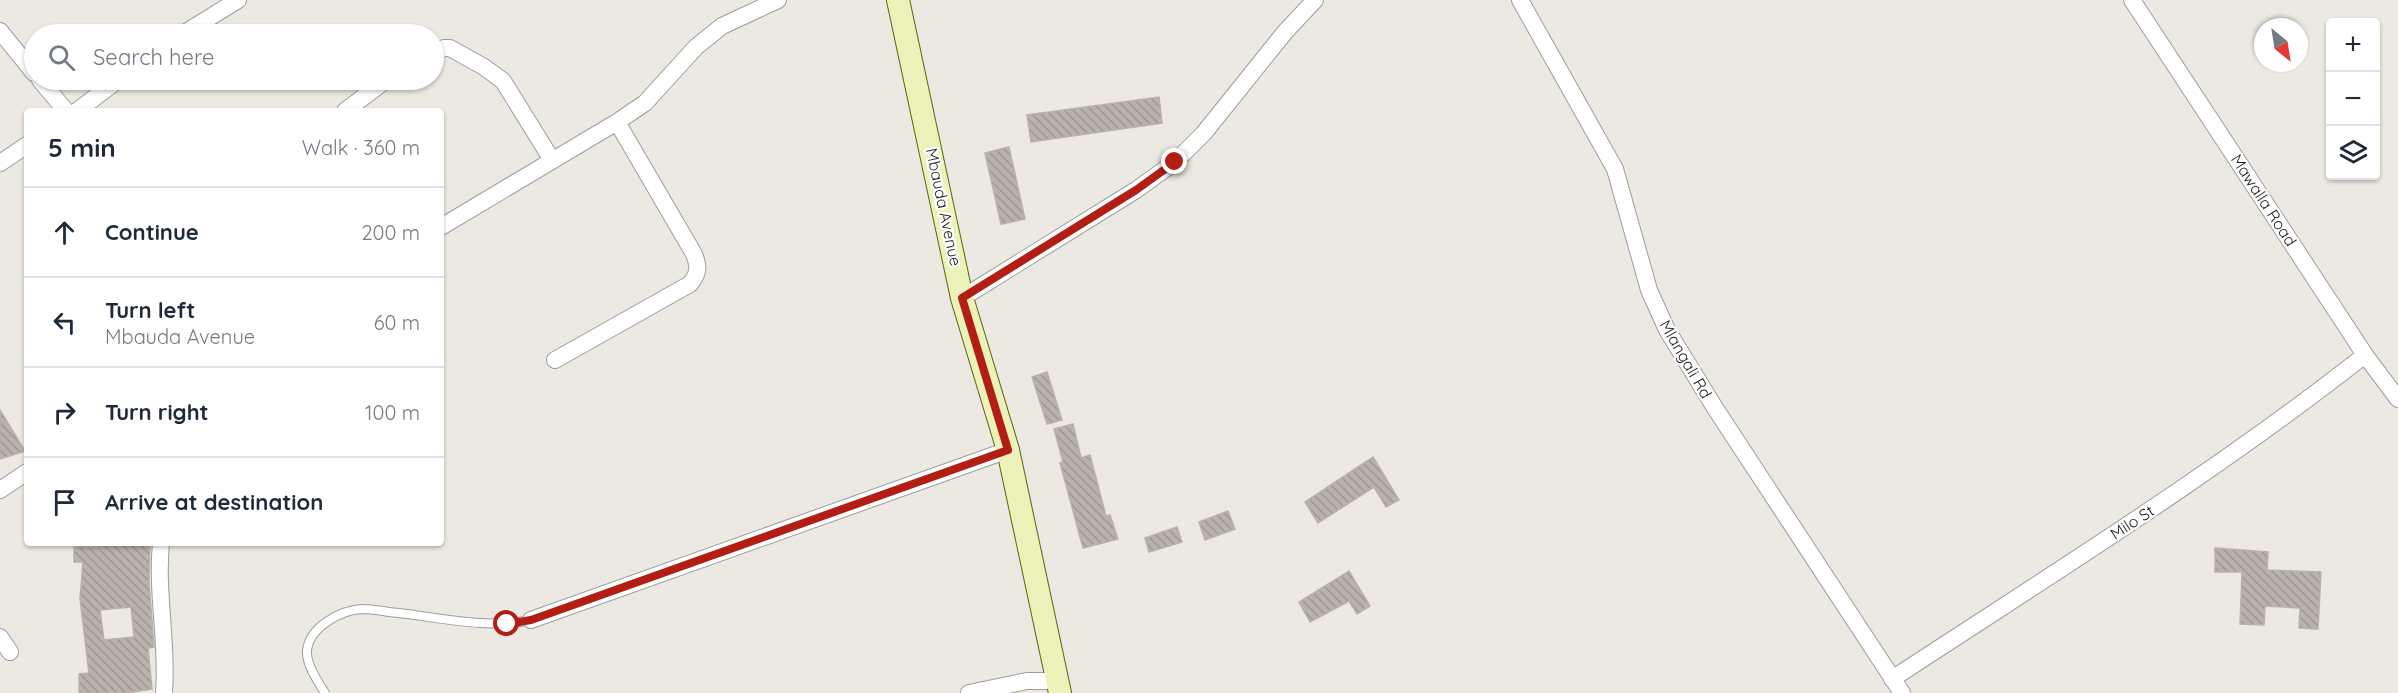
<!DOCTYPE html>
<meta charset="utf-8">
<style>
body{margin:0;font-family:Quicksand,sans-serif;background:#f2f2f3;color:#1f2937}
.controls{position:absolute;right:18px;top:18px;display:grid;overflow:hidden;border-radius:6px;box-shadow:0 2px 4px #0004}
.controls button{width:54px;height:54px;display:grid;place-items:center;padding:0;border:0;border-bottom:2px solid #e0e1e3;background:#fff;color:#1f2937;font:30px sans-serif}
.compass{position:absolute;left:2254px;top:18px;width:54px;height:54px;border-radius:50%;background:#fff;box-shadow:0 2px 4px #0004;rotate:150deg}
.stop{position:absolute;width:18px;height:18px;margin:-14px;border:4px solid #b31e14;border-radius:50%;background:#fff}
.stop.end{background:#b31e14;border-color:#fff;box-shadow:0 2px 6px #0008}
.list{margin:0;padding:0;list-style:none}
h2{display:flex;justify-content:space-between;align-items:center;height:78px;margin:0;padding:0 24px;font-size:26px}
h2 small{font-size:20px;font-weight:400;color:#747a83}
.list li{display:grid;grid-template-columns:39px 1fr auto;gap:18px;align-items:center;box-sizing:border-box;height:90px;padding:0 24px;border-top:2px solid #e0e1e3}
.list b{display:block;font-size:22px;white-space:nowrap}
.list p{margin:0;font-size:20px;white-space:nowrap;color:#747a83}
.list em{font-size:20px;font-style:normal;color:#747a83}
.icon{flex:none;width:33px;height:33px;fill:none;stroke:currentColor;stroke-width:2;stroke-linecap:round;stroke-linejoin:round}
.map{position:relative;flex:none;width:2398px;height:693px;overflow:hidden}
.search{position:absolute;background:#fff;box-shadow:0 2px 4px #0004;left:24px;top:24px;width:420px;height:66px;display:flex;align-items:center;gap:15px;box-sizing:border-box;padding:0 21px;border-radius:33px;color:#747a83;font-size:22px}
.panel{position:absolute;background:#fff;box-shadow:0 2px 4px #0004;left:24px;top:108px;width:420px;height:438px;border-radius:6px}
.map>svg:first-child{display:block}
</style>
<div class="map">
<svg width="2398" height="693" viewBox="0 0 2398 693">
<defs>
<pattern id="building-back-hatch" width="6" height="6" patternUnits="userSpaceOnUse" patternTransform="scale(1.5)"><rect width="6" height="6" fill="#b9b2ac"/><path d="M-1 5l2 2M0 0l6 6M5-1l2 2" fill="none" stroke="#9e9893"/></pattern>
</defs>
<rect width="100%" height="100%" fill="#ece9e2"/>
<path fill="url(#building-back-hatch)" stroke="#bcb1a6" stroke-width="1.5" fill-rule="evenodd" d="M1159,97L1162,123L1031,142L1027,115Z
M1009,147L1025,219L1001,224L985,153Z
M1047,372L1062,420L1047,424L1032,377Z
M0,410L25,451L0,459Z
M1073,424L1081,458L1090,455L1106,516L1110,515L1118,539L1083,548L1060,463L1063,462L1054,429Z
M1373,457L1399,500L1386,507L1374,487L1318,523L1305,502Z
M1228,511L1235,529L1205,540L1199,522Z
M1177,527L1182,542L1149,552L1145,538Z
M98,543H150L149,582L154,647L148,648L152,689L126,693H79V674L89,673L80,599L83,562H74V547H98ZM131,607L134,637L104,640L100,610Z
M2215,548L2268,552L2267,570L2321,572L2318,629L2299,628L2300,608L2265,606L2264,625L2240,624L2242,572H2215Z
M1349,571L1370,606L1357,614L1349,601L1310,622L1299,602Z"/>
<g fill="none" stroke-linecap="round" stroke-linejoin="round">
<g stroke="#9d9d9d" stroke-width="10">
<path id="lane" d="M325,693C318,682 306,664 307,651C309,627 341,610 362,609C374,609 387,612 399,613C442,618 488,629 531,620"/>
</g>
<g stroke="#9d9d9d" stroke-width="18">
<path id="street" d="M1520,0L1615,169L1649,290L1667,330L1715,408L1902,693
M2132,0L2365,355L2398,399
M0,31L34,73
M183,34L238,0
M434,53L444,48H450L484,67L503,81L552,160
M40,80L66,111
M77,111L118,80
M345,111L386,80
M0,163L27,145
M441,227L617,122L645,103L696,47L722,26L778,0
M962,298L1136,190L1175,162L1204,133L1285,32L1315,0
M555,360L690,284C699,273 699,267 694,254L617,122
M0,490L27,472
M161,543C156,593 168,643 164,693
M531,620L1008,450
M0,637L10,652
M1892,679C2052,574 2215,473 2365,355
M969,693L1027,681H1057"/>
</g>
<g stroke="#57660f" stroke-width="24">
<path id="secondary" d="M898,0L962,298L1008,450L1060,693"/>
</g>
<use href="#lane" stroke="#fff" stroke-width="8"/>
<use href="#street" stroke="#fff" stroke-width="16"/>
<use href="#secondary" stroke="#ecf2ba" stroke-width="22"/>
</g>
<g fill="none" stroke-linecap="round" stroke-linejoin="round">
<path stroke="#b31e14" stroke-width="8" d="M507,624L531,620L1008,450L962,298L1136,190L1175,162"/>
</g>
<g text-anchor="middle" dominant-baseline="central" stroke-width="4.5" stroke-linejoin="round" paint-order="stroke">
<g font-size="16" fill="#1c1c1c" stroke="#fff">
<text transform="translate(2264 200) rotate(57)">Mawalla Road</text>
<text transform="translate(944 207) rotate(78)">Mbauda Avenue</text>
<text transform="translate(1686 359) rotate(60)">Mlangali Rd</text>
<text transform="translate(2132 522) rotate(-33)">Milo St</text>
</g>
</g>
</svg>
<div class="controls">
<button>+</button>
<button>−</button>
<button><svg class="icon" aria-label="layers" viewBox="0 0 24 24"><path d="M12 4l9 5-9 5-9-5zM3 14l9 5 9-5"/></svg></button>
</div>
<svg class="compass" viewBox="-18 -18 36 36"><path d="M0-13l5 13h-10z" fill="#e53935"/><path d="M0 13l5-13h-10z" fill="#747a83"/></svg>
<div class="stop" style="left:507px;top:624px"></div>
<div class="stop end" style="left:1175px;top:162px"></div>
<div class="search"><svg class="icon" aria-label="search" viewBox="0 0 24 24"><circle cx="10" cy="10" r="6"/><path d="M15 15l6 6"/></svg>Search here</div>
<section class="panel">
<h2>5 min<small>Walk · 360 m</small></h2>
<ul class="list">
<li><svg class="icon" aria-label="ahead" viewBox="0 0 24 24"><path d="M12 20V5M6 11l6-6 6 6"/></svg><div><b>Continue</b></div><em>200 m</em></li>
<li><svg class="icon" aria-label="left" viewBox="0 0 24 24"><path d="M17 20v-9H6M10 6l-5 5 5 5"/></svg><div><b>Turn left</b><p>Mbauda Avenue</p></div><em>60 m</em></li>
<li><svg class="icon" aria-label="right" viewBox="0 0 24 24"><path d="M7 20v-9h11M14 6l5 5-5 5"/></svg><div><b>Turn right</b></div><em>100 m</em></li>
<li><svg class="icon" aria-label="arrive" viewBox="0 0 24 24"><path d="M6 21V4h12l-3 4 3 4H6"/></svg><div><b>Arrive at destination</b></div></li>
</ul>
</section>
</div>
